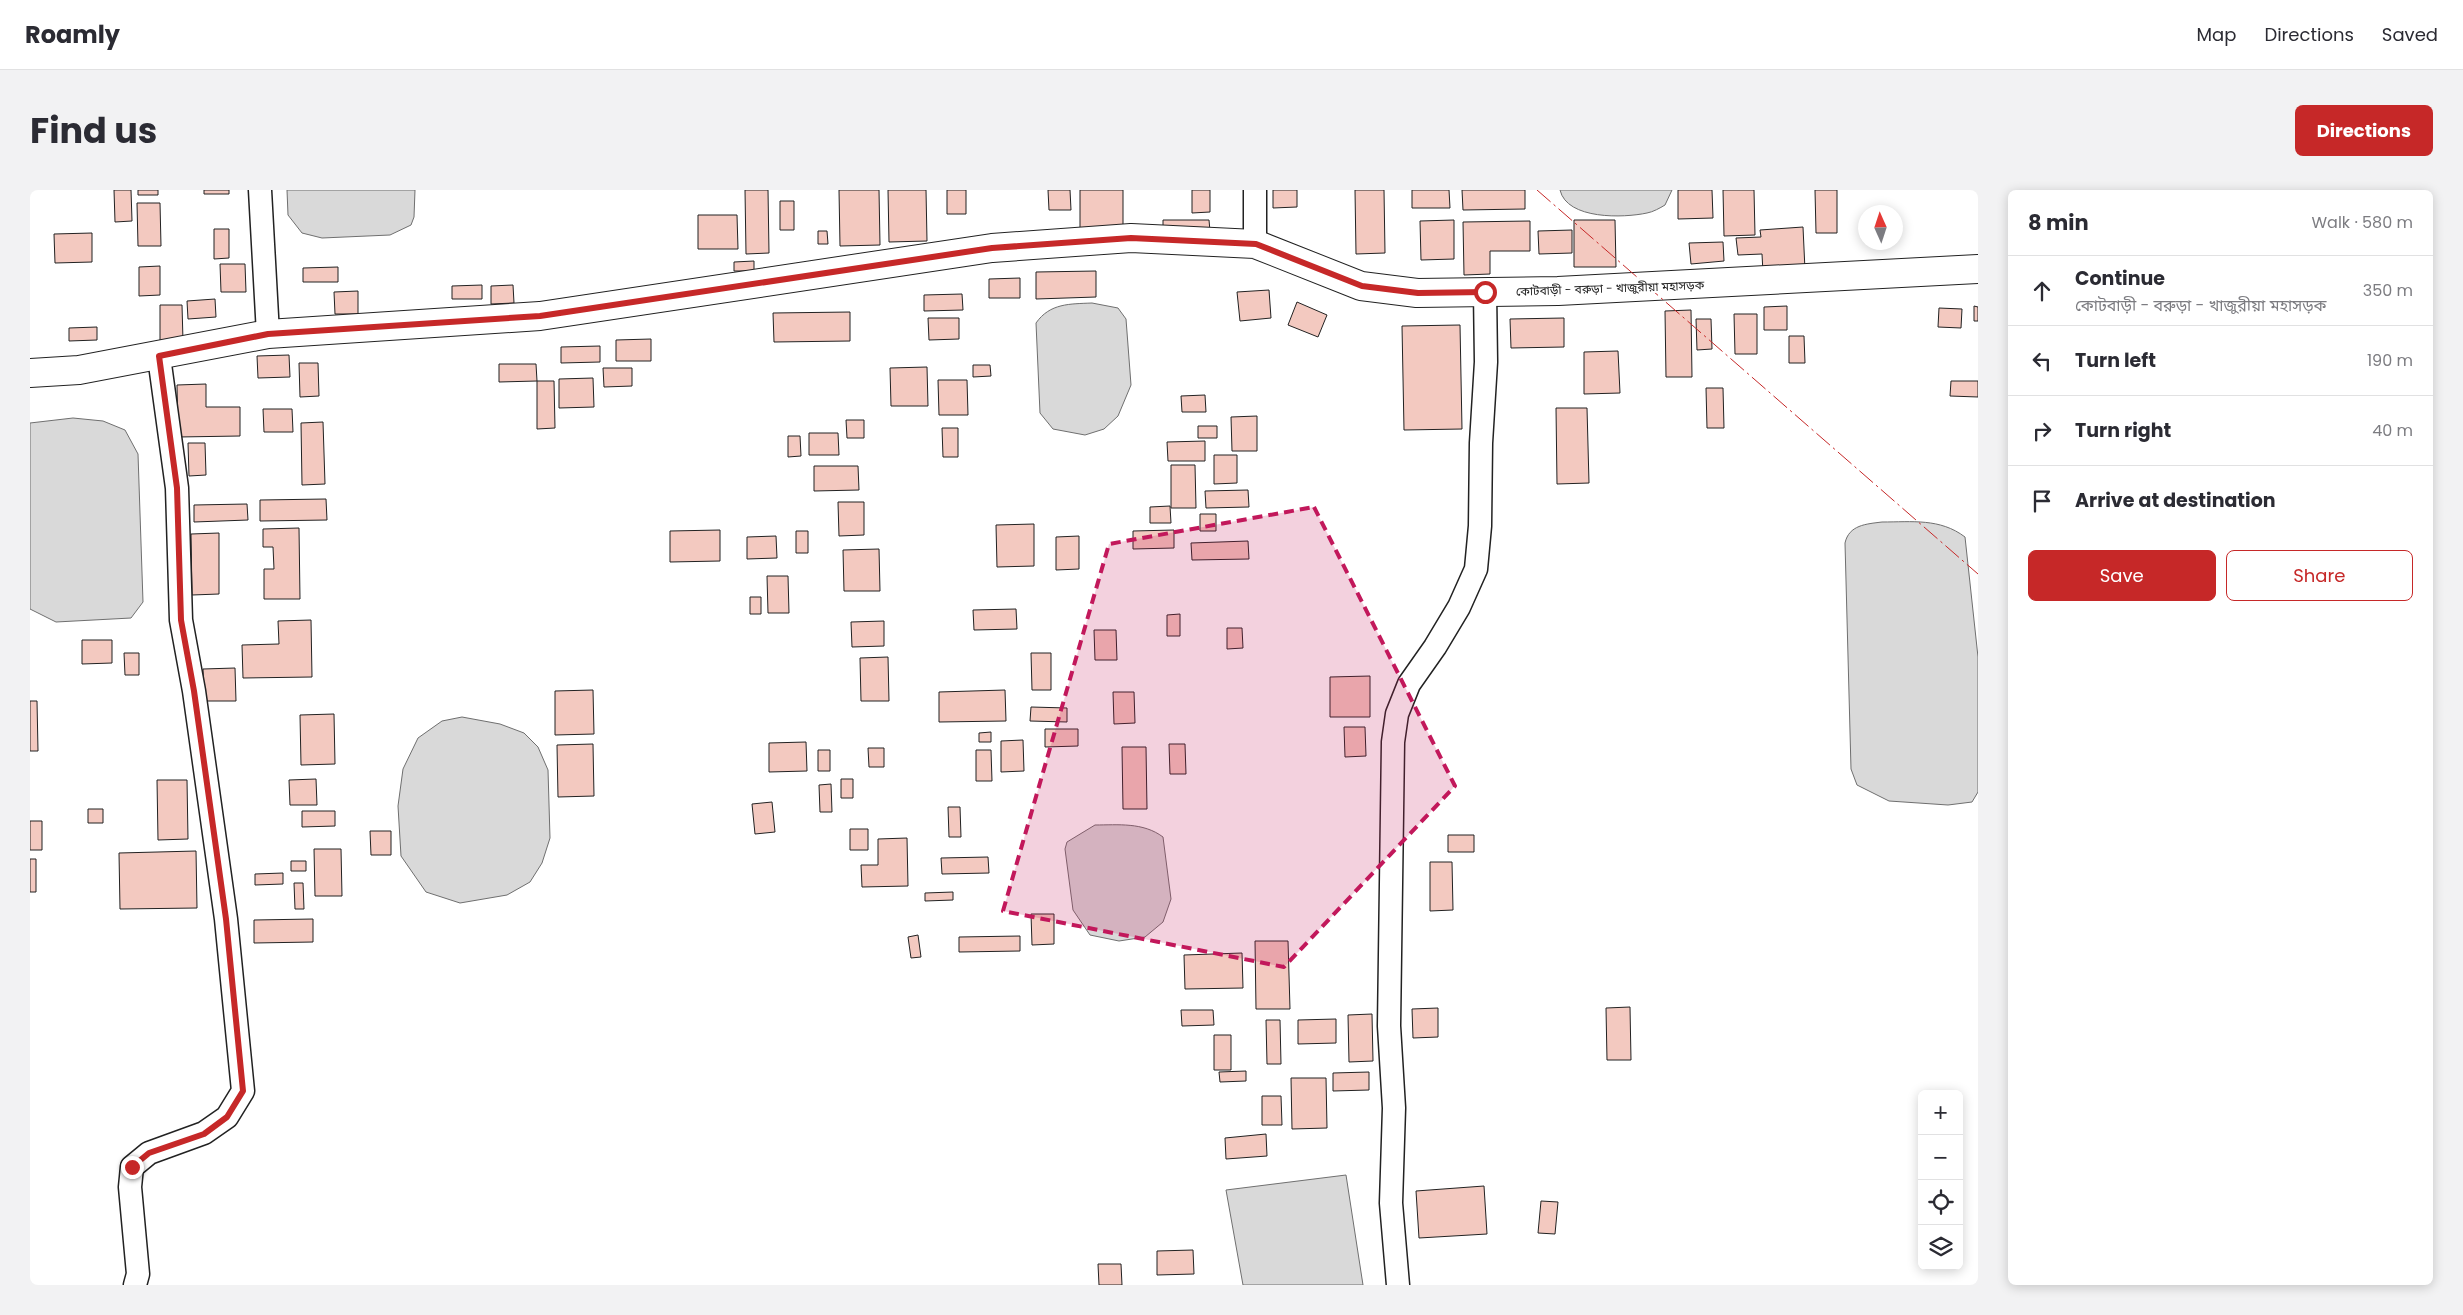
<!DOCTYPE html>
<meta charset="utf-8">
<style>
body{margin:0;font-family:Poppins,"Noto Sans Bengali",sans-serif;background:#f2f2f3;color:#2b2b33}
.controls{position:absolute;right:15px;bottom:15px;display:grid;overflow:hidden;border-radius:8px;box-shadow:0 2px 12px #0003}
.controls button{width:45px;height:45px;display:grid;place-items:center;padding:0;border:0;border-bottom:1px solid #e1e1e2;background:#fff;color:#2b2b33;font:25px sans-serif}
.compass{position:absolute;left:1828px;top:15px;width:45px;height:45px;border-radius:50%;background:#fff;box-shadow:0 2px 12px #0003;rotate:357deg}
.stop{position:absolute;width:15px;height:15px;margin:-11px;border:4px solid #c62828;border-radius:50%;background:#fff}
.stop.end{background:#c62828;border-color:#fff;box-shadow:0 1px 5px #0008}
.list{margin:0;padding:0;list-style:none}
h2{display:flex;justify-content:space-between;align-items:center;height:65px;margin:0;padding:0 20px;font-size:21px}
h2 small{font-size:16px;font-weight:400;color:#7c7c81}
.list li{display:grid;grid-template-columns:32px 1fr auto;gap:15px;align-items:center;box-sizing:border-box;height:70px;padding:0 20px;border-top:1px solid #e1e1e2}
.list b{display:block;font-size:19px;white-space:nowrap}
.list p{margin:0;font-size:16px;white-space:nowrap;color:#7c7c81}
.list em{font-size:16px;font-style:normal;color:#7c7c81}
.actions{display:flex;gap:10px;padding:15px 20px}
.actions a{flex:1;padding:11px 0;border:1px solid #c62828;border-radius:8px;text-align:center;font-size:18px;color:#c62828}
.actions .main{background:#c62828;color:#fff}
.icon{flex:none;width:28px;height:28px;fill:none;stroke:currentColor;stroke-width:2;stroke-linecap:round;stroke-linejoin:round}
.map{position:relative;flex:none;width:1948px;height:1095px;overflow:hidden;border-radius:8px}
header{display:flex;align-items:center;gap:30px;box-sizing:border-box;height:70px;padding:0 25px;background:#fff;border-bottom:1px solid #e1e1e2}
header strong{font-size:24px}
nav{display:flex;gap:28px;margin-inline-start:auto;font-size:18px}
.intro{display:flex;align-items:center;justify-content:space-between;box-sizing:border-box;height:120px;padding:0 30px}
h1{margin:0;font-size:35px}
.button{padding:12px 22px;border-radius:8px;background:#c62828;color:#fff;font-size:18px;font-weight:700}
main{display:flex;gap:30px;padding:0 30px}
aside{flex:1;background:#fff;border-radius:8px;box-shadow:0 2px 12px #0003}
.map>svg:first-child{display:block}
</style>
<header>
<strong>Roamly</strong>
<nav><a>Map</a><a>Directions</a><a>Saved</a></nav>
</header>
<div class="intro"><h1>Find us</h1><a class="button">Directions</a></div>
<main>
<div class="map">
<svg width="1948" height="1095" viewBox="0 0 1948 1095">
<rect width="100%" height="100%" fill="#fff"/>
<path fill="#d9d9d9" stroke="#6f6f6f" d="M257,0H385L384,27L381,35L360,45L292,48L272,43L258,25Z
M1530,0H1642L1635,15C1630,18 1623,22 1617,23C1594,28 1537,30 1530,0Z
M1062,113L1088,118L1096,129L1101,195L1088,226L1074,239L1055,245L1023,239L1010,223L1006,133C1020,113 1040,114 1062,113Z
M43,228L73,231L95,240L108,264L113,412L101,428L26,432L0,419V233Z
M1852,332C1882,332 1910,328 1935,347L1948,467V602L1942,612L1918,615L1859,611L1827,595L1821,579L1815,353C1819,335 1836,334 1852,332Z
M432,527L470,534L494,543L508,557L518,580L520,648L512,673L500,692L477,705L430,713L396,702L371,666L368,616L373,579L388,548L412,531Z
M1065,635C1088,635 1113,632 1133,647L1141,709L1133,732L1115,747L1089,751L1060,745L1043,720L1035,659L1037,652Z
M1316,985L1333,1095H1213L1196,1000Z"/>
<path fill="#f3c9c0" stroke="#222" d="M84,0H101L102,31L85,32Z
M108,0H128V5H108Z
M174,0H199V4H174Z
M715,0H738L739,63L716,64Z
M809,0H849L850,55L810,56Z
M858,0H896L897,51L859,52Z
M917,0H936V24H917Z
M1018,0H1040L1041,20H1019Z
M1050,0H1093V43L1050,44Z
M1162,0H1180V22L1162,23Z
M1243,0H1267V17L1243,18Z
M1325,0H1354L1355,63L1326,64Z
M1382,0H1419L1420,18H1382Z
M1432,0H1495V19L1433,20Z
M1648,0H1682L1683,28L1648,29Z
M1693,0H1724L1725,45L1694,46Z
M1785,0H1807V43H1786Z
M750,11H764V40H750Z
M107,13H130L131,56H108Z
M668,25H707L708,59H668Z
M1133,30H1179L1180,41L1133,42Z
M1424,30V69L1391,70L1390,31Z
M1544,30H1585L1586,77H1544Z
M1500,31V61H1460V84L1434,85L1433,32Z
M1773,37L1775,80L1733,83L1732,64L1708,65L1706,48L1731,47L1730,40Z
M184,39H199V68L184,69Z
M1542,40V63L1509,64L1508,41Z
M788,41H797L798,54H788Z
M62,43V72L25,73L24,44Z
M1693,52L1694,71L1661,74L1659,53Z
M724,71V81H704V72Z
M190,74H215L216,102H191Z
M130,76V105L109,106V77Z
M308,77V92H273V78Z
M1066,81V107L1006,109V82Z
M990,88V108H959V89Z
M452,95V109H422V96Z
M483,95L484,113L461,114V96Z
M1239,100L1241,128L1210,131L1207,102Z
M328,101V124H305L304,102Z
M932,104L933,120L894,121V105Z
M185,109L186,127L158,129L157,111Z
M1267,112L1297,125L1288,147L1258,135Z
M130,115H152L153,151H130Z
M1757,116V140H1734V117Z
M1944,116L1948,117V131H1944Z
M1909,118L1932,119L1931,138L1908,137Z
M1661,120L1662,187H1636L1635,121Z
M820,122V151L744,152L743,123Z
M1704,124H1727V164H1705Z
M898,128H929V149L899,150Z
M1534,128V157L1481,158L1480,129Z
M1666,129H1681L1682,159L1667,160Z
M1430,135L1432,239L1374,240L1372,136Z
M67,137V150L39,151V138Z
M1759,146H1774L1775,173H1759Z
M621,149V171H586V150Z
M570,156V172L531,173V157Z
M1588,161L1590,203L1554,204V162Z
M259,165L260,187L228,188L227,166Z
M269,173H288L289,206L270,207Z
M469,174H506L507,191L469,192Z
M943,175H960L961,186L943,187Z
M897,177L898,216H861L860,178Z
M573,178H602V196L574,197Z
M563,188L564,217L529,218V189Z
M908,190H937L938,225H909Z
M507,191H524L525,238L507,239Z
M1921,191H1948V207L1920,206Z
M176,194V217H210V246L148,247L147,195Z
M1676,198H1693L1694,238H1677Z
M1175,205L1176,222H1152L1151,206Z
M1526,218H1557L1559,293L1527,294Z
M233,219H262L263,242H234Z
M1227,226V261H1202L1201,227Z
M816,230H834V248H817Z
M293,232L295,294L272,295L271,233Z
M1168,236H1187V248H1168Z
M912,238H928V267H913Z
M779,243H808L809,265H779Z
M758,246H770L771,266L758,267Z
M1175,251V271H1138L1137,252Z
M158,253H175L176,285L159,286Z
M1184,265H1207V293L1184,294Z
M1141,275H1165L1166,318H1141Z
M784,276H828L829,300L784,301Z
M1218,300L1219,317L1176,318L1175,301Z
M296,309L297,330L230,331V310Z
M808,312H834V345L809,346Z
M217,314L218,330L164,332V315Z
M1140,316L1141,333H1120V317Z
M1170,324H1186V341H1170Z
M1004,334V376L967,377L966,335Z
M269,338L270,409H234V379H244L243,357H233V339Z
M690,340V371L640,372V341Z
M1144,340V358L1103,359V341Z
M766,341H778V363H766Z
M189,343V404L162,405L161,344Z
M746,346L747,368L717,369V347Z
M1049,346V379L1026,380V347Z
M1218,351L1219,369L1162,370L1161,353Z
M849,359L850,401H814L813,360Z
M737,386H758L759,423H738Z
M720,407H731V424H720Z
M986,419L987,439L944,440L943,420Z
M1150,424V446H1137V425Z
M281,430L282,487L213,488L212,455L249,454L248,431Z
M854,431V456L822,457L821,432Z
M1197,438H1212L1213,458L1197,459Z
M1064,440H1086L1087,470H1065Z
M52,450H82V473L52,474Z
M94,463H109V485H95Z
M1001,463H1021V500H1002Z
M858,467L859,511H831L830,468Z
M205,478L206,511H174L173,479Z
M1340,486V527H1300V487Z
M563,500L564,544L525,545V501Z
M975,500L976,531L909,532V502Z
M1083,502H1104L1105,533L1084,534Z
M0,511H7L8,561H0Z
M1001,517L1037,518V532L1000,531Z
M304,524L305,574L271,575L270,525Z
M1314,537H1335L1336,566L1315,567Z
M1015,539H1048V556L1015,557Z
M961,542V552H949V543Z
M993,550L994,581L971,582V551Z
M776,552L777,581L739,582V553Z
M563,554L564,606L528,607L527,555Z
M1139,554H1155L1156,584H1140Z
M1092,557H1116L1117,619H1093Z
M838,558H854V577H839Z
M788,560H800V581H788Z
M946,560H961L962,591H946Z
M286,589L287,615H260L259,590Z
M811,589H823V608H811Z
M127,590H157L158,649L128,650Z
M801,594L802,622H790L789,595Z
M742,612L745,642L725,644L722,614Z
M918,617H930L931,647H919Z
M58,619H73V633H58Z
M272,621H305V636L272,637Z
M0,631H12V660H0Z
M820,639H838V660H820Z
M340,641H361V665H341Z
M1418,645H1444V662H1418Z
M877,648L878,696L832,697L831,675H848V649Z
M284,659H311L312,706H285Z
M166,661L167,718L90,719L89,663Z
M958,667L959,683L912,684L911,668Z
M0,669H6V702H0Z
M261,671H276V681H261Z
M1400,672H1422L1423,720L1400,721Z
M253,683V694L225,695V684Z
M264,693H273L274,719H265Z
M923,702V710L895,711V703Z
M1001,724H1024V754L1002,755Z
M283,729V752L224,753V730Z
M888,745L891,767L881,768L878,747Z
M990,746V761L929,762V747Z
M1225,751H1258L1260,819H1226Z
M1212,763L1213,798L1155,799L1154,765Z
M1600,817L1601,870H1577L1576,818Z
M1408,818V847L1383,848L1382,819Z
M1151,820H1183L1184,835L1152,836Z
M1342,824L1343,871L1319,872L1318,825Z
M1306,829V853L1268,854V830Z
M1236,830H1250L1251,874H1237Z
M1184,845H1201V880H1184Z
M1216,881V891L1190,892L1189,882Z
M1339,882V900L1303,901V883Z
M1261,888H1296L1297,938L1262,939Z
M1232,906H1251L1252,935H1232Z
M1236,944L1237,966L1196,969L1195,948Z
M1454,996L1457,1044L1389,1048L1386,1001Z
M1511,1011L1528,1012L1525,1044L1508,1043Z
M1163,1060L1164,1084L1127,1085V1061Z
M1068,1074H1091L1092,1095H1069Z"/>
<g fill="none" stroke-linecap="round" stroke-linejoin="round">
<g stroke="#222" stroke-width="25">
<path id="street" d="M230,0L238,144
M1225,0V54
M105,1095L108,1084L100,997L102,977L119,963L174,943L197,927L213,901L196,729L164,501L151,430L147,298L129,167
M1368,1095L1361,1013L1364,918L1359,836L1363,552L1367,524L1379,494L1405,457L1429,417L1446,379L1450,336L1451,253L1456,172L1455,102"/>
</g>
<g stroke="#222" stroke-width="30">
<path id="primary" d="M0,183L49,180L238,144L510,126L962,58L1101,48L1225,54L1331,96L1387,103L1528,101L1948,79"/>
</g>
<use href="#street" stroke="#fff" stroke-width="22"/>
<use href="#primary" stroke="#fff" stroke-width="28"/>
<path stroke="#c62828" stroke-width="1" stroke-dasharray="18 4 2.5 4" stroke-linecap="butt" d="M1507,0L1948,384"/>
</g>
<g fill="none" stroke-linecap="round" stroke-linejoin="round">
<path stroke="#c62828" stroke-width="6" d="M102,977L119,963L174,944L197,927L213,901L196,729L164,501L151,430L147,298L129,166L238,144L510,126L962,58L1101,48L1226,54L1332,96L1388,103L1455,102"/>
</g>
<path fill="#c2185b" fill-opacity="0.2" stroke="#c2185b" stroke-width="4" stroke-dasharray="10 6" stroke-linejoin="round" d="M1284,317L1425,596L1254,777L973,721L1079,354Z"/>
<g text-anchor="middle" dominant-baseline="central" stroke-width="4" stroke-linejoin="round" paint-order="stroke">
<g font-size="12" fill="#222" stroke="#fff">
<text transform="translate(1580 98) rotate(-2)">কোটবাড়ী - বরুড়া - খাজুরীয়া মহাসড়ক</text>
</g>
</g>
</svg>
<div class="controls">
<button>+</button>
<button>−</button>
<button><svg class="icon" aria-label="locate" viewBox="0 0 24 24"><circle cx="12" cy="12" r="6"/><path d="M12 2v4M12 18v4M2 12h4M18 12h4"/></svg></button>
<button><svg class="icon" aria-label="layers" viewBox="0 0 24 24"><path d="M12 4l9 5-9 5-9-5zM3 14l9 5 9-5"/></svg></button>
</div>
<svg class="compass" viewBox="-18 -18 36 36"><path d="M0-13l5 13h-10z" fill="#e53935"/><path d="M0 13l5-13h-10z" fill="#7c7c81"/></svg>
<div class="stop" style="left:1455px;top:102px"></div>
<div class="stop end" style="left:102px;top:977px"></div>
</div>
<aside>
<h2>8 min<small>Walk · 580 m</small></h2>
<ul class="list">
<li><svg class="icon" aria-label="ahead" viewBox="0 0 24 24"><path d="M12 20V5M6 11l6-6 6 6"/></svg><div><b>Continue</b><p>কোটবাড়ী - বরুড়া - খাজুরীয়া মহাসড়ক</p></div><em>350 m</em></li>
<li><svg class="icon" aria-label="left" viewBox="0 0 24 24"><path d="M17 20v-9H6M10 6l-5 5 5 5"/></svg><div><b>Turn left</b></div><em>190 m</em></li>
<li><svg class="icon" aria-label="right" viewBox="0 0 24 24"><path d="M7 20v-9h11M14 6l5 5-5 5"/></svg><div><b>Turn right</b></div><em>40 m</em></li>
<li><svg class="icon" aria-label="arrive" viewBox="0 0 24 24"><path d="M6 21V4h12l-3 4 3 4H6"/></svg><div><b>Arrive at destination</b></div></li>
</ul>
<div class="actions"><a class="main">Save</a><a>Share</a></div>
</aside>
</main>
